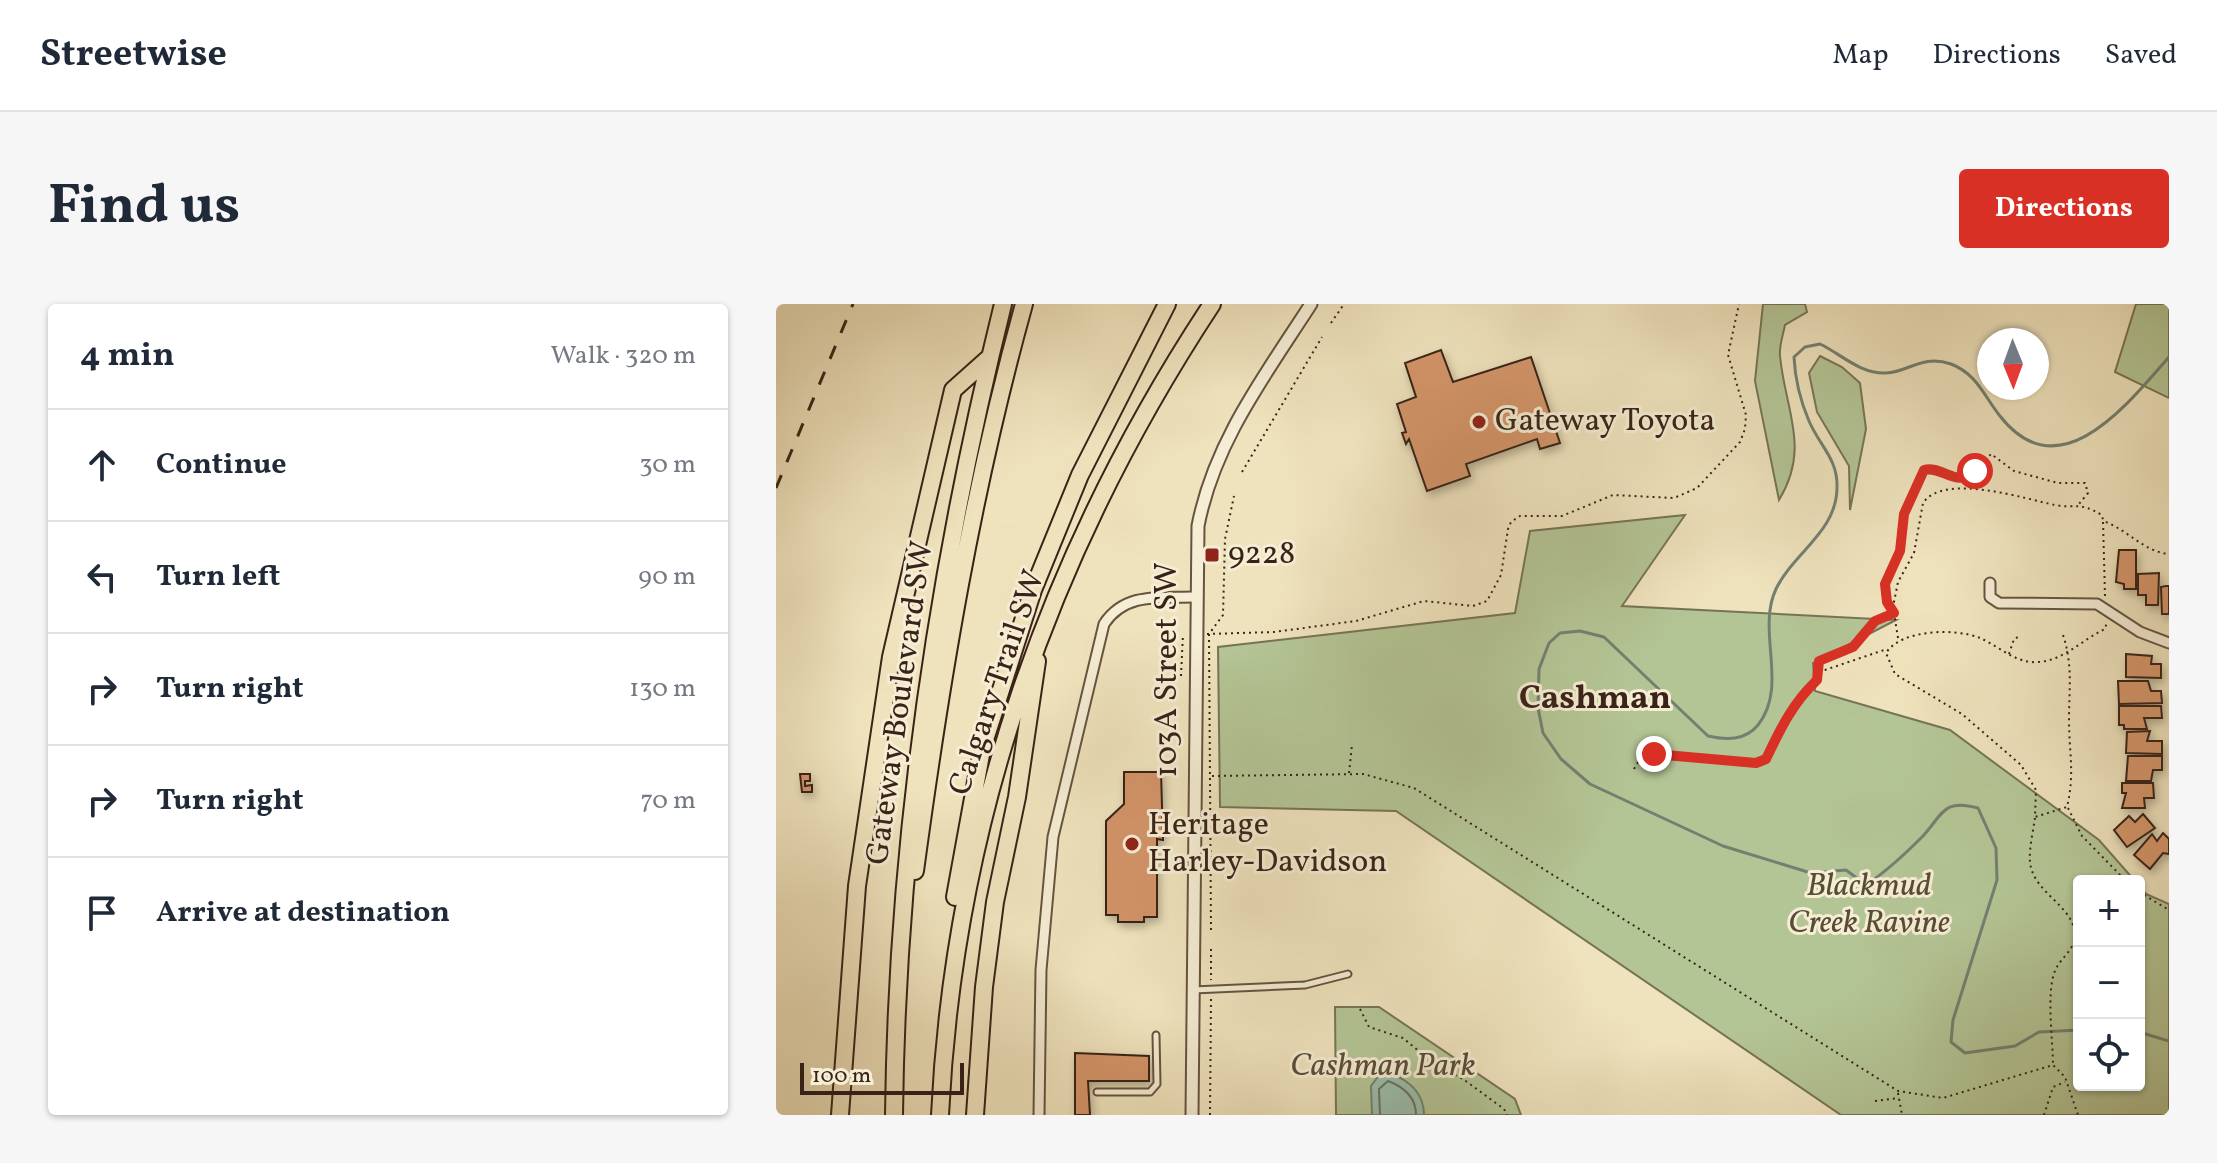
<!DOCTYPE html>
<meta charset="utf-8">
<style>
body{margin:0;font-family:Vollkorn,serif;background:#f6f6f7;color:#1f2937}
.controls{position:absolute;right:24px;bottom:24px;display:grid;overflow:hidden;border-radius:8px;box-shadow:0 2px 6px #0004}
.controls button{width:72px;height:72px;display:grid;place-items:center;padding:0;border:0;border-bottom:2px solid #e0e1e3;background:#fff;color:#1f2937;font:40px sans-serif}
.compass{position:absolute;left:1201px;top:24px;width:72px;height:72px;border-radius:50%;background:#fff;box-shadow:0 2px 6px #0004;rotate:179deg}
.scale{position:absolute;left:24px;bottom:20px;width:164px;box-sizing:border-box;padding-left:8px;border:4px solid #392318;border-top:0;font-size:22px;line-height:28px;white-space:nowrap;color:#392318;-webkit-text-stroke:6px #f5edd4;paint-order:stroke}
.stop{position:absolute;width:24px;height:24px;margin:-18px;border:6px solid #d93025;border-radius:50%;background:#fff}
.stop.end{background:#d93025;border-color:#fff;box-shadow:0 2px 8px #0008}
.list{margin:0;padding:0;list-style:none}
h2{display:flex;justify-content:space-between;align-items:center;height:104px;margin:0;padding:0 32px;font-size:34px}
h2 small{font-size:26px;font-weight:400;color:#747a83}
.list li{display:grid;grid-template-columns:52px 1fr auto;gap:24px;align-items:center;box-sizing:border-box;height:112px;padding:0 32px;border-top:2px solid #e0e1e3}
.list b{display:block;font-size:30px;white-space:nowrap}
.list em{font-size:26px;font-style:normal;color:#747a83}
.icon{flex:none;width:44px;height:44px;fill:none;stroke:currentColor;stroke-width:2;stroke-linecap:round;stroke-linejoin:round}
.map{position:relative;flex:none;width:1393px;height:811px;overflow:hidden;border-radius:8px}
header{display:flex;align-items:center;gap:48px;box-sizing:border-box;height:112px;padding:0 40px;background:#fff;border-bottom:2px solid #e0e1e3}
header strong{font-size:38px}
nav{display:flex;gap:44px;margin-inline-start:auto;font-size:28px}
.intro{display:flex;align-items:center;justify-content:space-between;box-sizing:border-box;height:192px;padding:0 48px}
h1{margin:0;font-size:56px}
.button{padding:20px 36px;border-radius:8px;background:#d93025;color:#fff;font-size:28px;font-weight:700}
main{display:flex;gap:48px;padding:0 48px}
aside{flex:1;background:#fff;border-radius:8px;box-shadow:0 2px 6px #0004}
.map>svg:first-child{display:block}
</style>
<header>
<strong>Streetwise</strong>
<nav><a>Map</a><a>Directions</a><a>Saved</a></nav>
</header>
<div class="intro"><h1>Find us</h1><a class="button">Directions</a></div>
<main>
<aside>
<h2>4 min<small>Walk · 320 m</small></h2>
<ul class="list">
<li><svg class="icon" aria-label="ahead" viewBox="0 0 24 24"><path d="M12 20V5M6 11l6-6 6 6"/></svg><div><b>Continue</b></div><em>30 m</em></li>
<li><svg class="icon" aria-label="left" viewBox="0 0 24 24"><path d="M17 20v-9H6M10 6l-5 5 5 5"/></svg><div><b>Turn left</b></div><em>90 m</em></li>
<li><svg class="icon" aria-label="right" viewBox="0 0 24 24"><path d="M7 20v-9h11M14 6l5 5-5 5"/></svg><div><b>Turn right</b></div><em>130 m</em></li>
<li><svg class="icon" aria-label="right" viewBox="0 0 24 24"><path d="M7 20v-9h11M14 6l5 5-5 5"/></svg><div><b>Turn right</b></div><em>70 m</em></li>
<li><svg class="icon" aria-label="arrive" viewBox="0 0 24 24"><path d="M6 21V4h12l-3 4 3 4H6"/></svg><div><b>Arrive at destination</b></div></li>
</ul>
</aside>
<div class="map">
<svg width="1393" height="811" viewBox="0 0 1393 811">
<defs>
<filter id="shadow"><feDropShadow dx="2.5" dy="4.5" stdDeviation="4" flood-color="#0004"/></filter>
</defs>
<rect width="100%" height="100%" fill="#efe3bd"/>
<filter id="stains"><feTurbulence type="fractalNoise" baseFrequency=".0025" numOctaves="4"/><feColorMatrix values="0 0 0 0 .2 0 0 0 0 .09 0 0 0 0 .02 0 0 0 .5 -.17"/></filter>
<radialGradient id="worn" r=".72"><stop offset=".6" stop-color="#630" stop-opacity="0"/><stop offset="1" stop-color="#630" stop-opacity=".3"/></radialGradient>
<path fill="#b4c595" stroke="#767456" stroke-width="2" d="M987,0H1029L1031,8L1009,21C1007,31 1003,42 1004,52C1009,106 1035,144 1003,196L979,77Z
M1360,0H1393V94L1339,68Z
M1044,52L1066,63L1084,79L1090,125L1074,206L1073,162L1041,108L1033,69Z
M909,211L846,302L1120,316L1037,359L1039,387L1174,426L1323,536L1359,577H1303V781H1363V582L1370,590L1393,600V811H1065L620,507L444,503L442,343L739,309L754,227Z
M559,703H603L739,795L745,811H560Z"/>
<path fill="#9abead" stroke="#738071" stroke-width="2" d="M614,769C634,777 648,789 648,811H596L595,782L604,770Z"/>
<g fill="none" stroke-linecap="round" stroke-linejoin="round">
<path stroke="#6a7062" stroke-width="2" d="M604,811L603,785L612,777C628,783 640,794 640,811"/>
<path stroke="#738071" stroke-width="3" d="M1303,726L1263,728L1239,742L1189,749L1175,738L1177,716L1221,576L1220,544L1202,504C1166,494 1167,511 1146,533C1131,548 1114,564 1097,576L1082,575L1070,566L1035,569L947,542L814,480L785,455L767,429L762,404L763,365L773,339L784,329L804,327L828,333L932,432C950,436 969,437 982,421C1013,382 980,327 1000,285C1018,248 1061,228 1061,183C1062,155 1043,141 1033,117C1024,96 1019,75 1018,53L1029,43L1044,40C1065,50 1084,70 1110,69C1133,68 1146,50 1175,60C1201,70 1208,92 1224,112C1283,188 1351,101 1393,53
M1363,728L1393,737"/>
</g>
<path fill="#d29468" stroke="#392318" stroke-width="2" filter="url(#shadow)" d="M665,46L677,78L755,53L784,139L764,145L761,135L690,160L694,172L651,187L633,135L630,140L626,129L630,128L621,100L640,93L629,59Z
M1343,246H1360V285H1348V280L1340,278Z
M1383,269L1382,301H1370V291H1362V270Z
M1390,282H1393V310H1386L1385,283Z
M1350,350L1376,352L1375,360H1385V374L1350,373Z
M1342,377H1372L1375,387H1385L1386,399L1343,400Z
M1343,402H1385L1386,414H1368L1371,425H1348V421H1343Z
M1374,427L1371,437H1386V450L1350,449L1351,428Z
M1352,452H1386V466H1377L1375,477H1350Z
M348,468H385L387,536L381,535V613H368V618H342V611H330V517L348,500Z
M24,470H34V477H29V482L36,481V488H26Z
M1346,479H1377L1378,494H1368L1369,504H1346L1350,489H1346Z
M1367,510L1379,524L1351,543L1338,526L1353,512L1359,518Z
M1387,529L1393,535V550L1387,549L1374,565L1358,551L1376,530L1381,537Z
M299,749L373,752V777H312L314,811H299Z"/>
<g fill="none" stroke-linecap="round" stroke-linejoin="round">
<g stroke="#665341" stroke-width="9">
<path id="service" d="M417,686L529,681L572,670
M321,788H374L381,780L380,731"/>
</g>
<g stroke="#665341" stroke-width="13">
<path id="minor" d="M1214,279V293L1223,299L1321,300L1364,328L1393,339
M263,811L265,666L277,533L328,320C349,288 384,294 418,293"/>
</g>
<g stroke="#665341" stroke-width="15">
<path id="tertiary" d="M416,811L422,222C438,138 490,70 535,0"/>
</g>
<g stroke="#392318" stroke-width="20">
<path id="motorway" d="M139,567C165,375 196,187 248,0
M179,593L206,445L257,286L304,171L391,0
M64,811L81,582L115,353L177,86L214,53
M118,811C121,536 161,267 227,0
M164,811C178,518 275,244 436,0
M199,811L208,683L219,598L241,493L261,357"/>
</g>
<path stroke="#392318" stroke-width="2" stroke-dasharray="2 4" stroke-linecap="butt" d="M555,19L568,0
M466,168L546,33
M1329,292L1327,217C1351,225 1368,248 1393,250
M1117,303L1111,298C1106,278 1118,267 1122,249C1130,217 1131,198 1148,166C1163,161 1175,179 1191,173C1200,170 1208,157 1215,150L1238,167L1282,179H1309L1312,189L1303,200
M431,330L498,328L580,317L648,297L697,302L711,297L725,271L732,225L735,218L744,212H786L837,191L898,194L921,184L964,138L969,125L970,111L952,51L963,0
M1287,331C1297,361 1293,386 1293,416C1293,449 1299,469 1291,503L1259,513L1260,486L1245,461L1186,410L1119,370L1110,349C1125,325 1180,324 1204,334C1223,342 1240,360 1262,358C1287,357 1307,335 1329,325L1331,318
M1122,334L1117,303L1122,278L1138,249L1147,199C1168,168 1249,195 1279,201C1301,205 1302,197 1326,211L1327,216
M1233,350L1238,335L1244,332
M1043,368L1111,345
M405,372L407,330
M858,465L867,450C905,447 952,464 985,458L1005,420L1025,391L1041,376L1043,357L1077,343L1099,317L1118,309
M573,469L576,441
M436,472L587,470L638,484L1122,787L1167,794L1277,761L1289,773L1302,811
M1292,504L1306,532L1350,577
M1259,514C1257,528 1253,544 1254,558C1257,589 1297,601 1299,630C1300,645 1284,654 1279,667C1270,688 1277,737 1277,761
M1363,588L1393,606
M435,626L433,330L447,311L449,235L458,192
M435,645V676
M584,705L593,723L627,734L662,763L687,775L728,805L731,811
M1122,789L1126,811
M1099,797L1123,794
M434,811L435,694
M1268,811L1277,783L1289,778"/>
<use href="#service" stroke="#f5edd4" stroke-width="5"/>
<use href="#minor" stroke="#f5edd4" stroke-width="9"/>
<use href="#tertiary" stroke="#f5edd4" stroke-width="11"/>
<use href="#motorway" stroke="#efe3bd" stroke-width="16"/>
<path stroke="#392318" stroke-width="3" stroke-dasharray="14 14" stroke-linecap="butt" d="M0,184L77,0"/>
</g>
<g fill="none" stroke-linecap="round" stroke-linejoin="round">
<path stroke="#d93025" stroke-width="10" d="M878,450L980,459L990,455C1005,424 1016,400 1041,376L1043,357L1077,343L1099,317L1118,309L1111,298L1109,280L1124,247L1128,210L1148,166C1166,161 1181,185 1199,167"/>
</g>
<g fill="#8f2418" stroke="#f5edd4" stroke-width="3">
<circle cx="703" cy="118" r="8"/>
<rect x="428" y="243" width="16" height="16" rx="4"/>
<circle cx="356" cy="540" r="8"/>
</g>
<g text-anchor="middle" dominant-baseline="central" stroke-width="6" stroke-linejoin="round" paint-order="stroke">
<g font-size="32" fill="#392318" stroke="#f5edd4" text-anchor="start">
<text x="719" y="118">Gateway Toyota</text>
<text x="452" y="251">9228</text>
<text x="372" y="522">Heritage<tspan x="372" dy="37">Harley-Davidson</tspan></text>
</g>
<g font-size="32" fill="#392318" stroke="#f5edd4">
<text transform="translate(392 366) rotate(-90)">103A Street SW</text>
<text transform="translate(222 379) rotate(-71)">Calgary Trail SW</text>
<text transform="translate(125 399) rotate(-82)">Gateway Boulevard SW</text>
</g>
<g font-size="32" font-style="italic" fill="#584c37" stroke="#f5edd4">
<text x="1093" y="583">Blackmud<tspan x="1093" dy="37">Creek Ravine</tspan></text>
<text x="607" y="763">Cashman Park</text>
</g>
<g font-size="34" font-weight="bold" fill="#392318" stroke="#f5edd4">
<text x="819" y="395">Cashman</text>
</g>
</g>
<rect width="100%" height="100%" filter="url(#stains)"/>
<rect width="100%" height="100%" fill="url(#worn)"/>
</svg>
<div class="controls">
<button>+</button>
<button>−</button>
<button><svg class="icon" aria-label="locate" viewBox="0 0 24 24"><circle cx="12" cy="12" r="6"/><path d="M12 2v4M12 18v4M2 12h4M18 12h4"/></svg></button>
</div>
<svg class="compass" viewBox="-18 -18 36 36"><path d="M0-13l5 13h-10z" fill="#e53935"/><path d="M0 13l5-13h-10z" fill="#747a83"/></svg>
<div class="scale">100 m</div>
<div class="stop" style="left:1199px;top:167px"></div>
<div class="stop end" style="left:878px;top:450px"></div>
</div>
</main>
